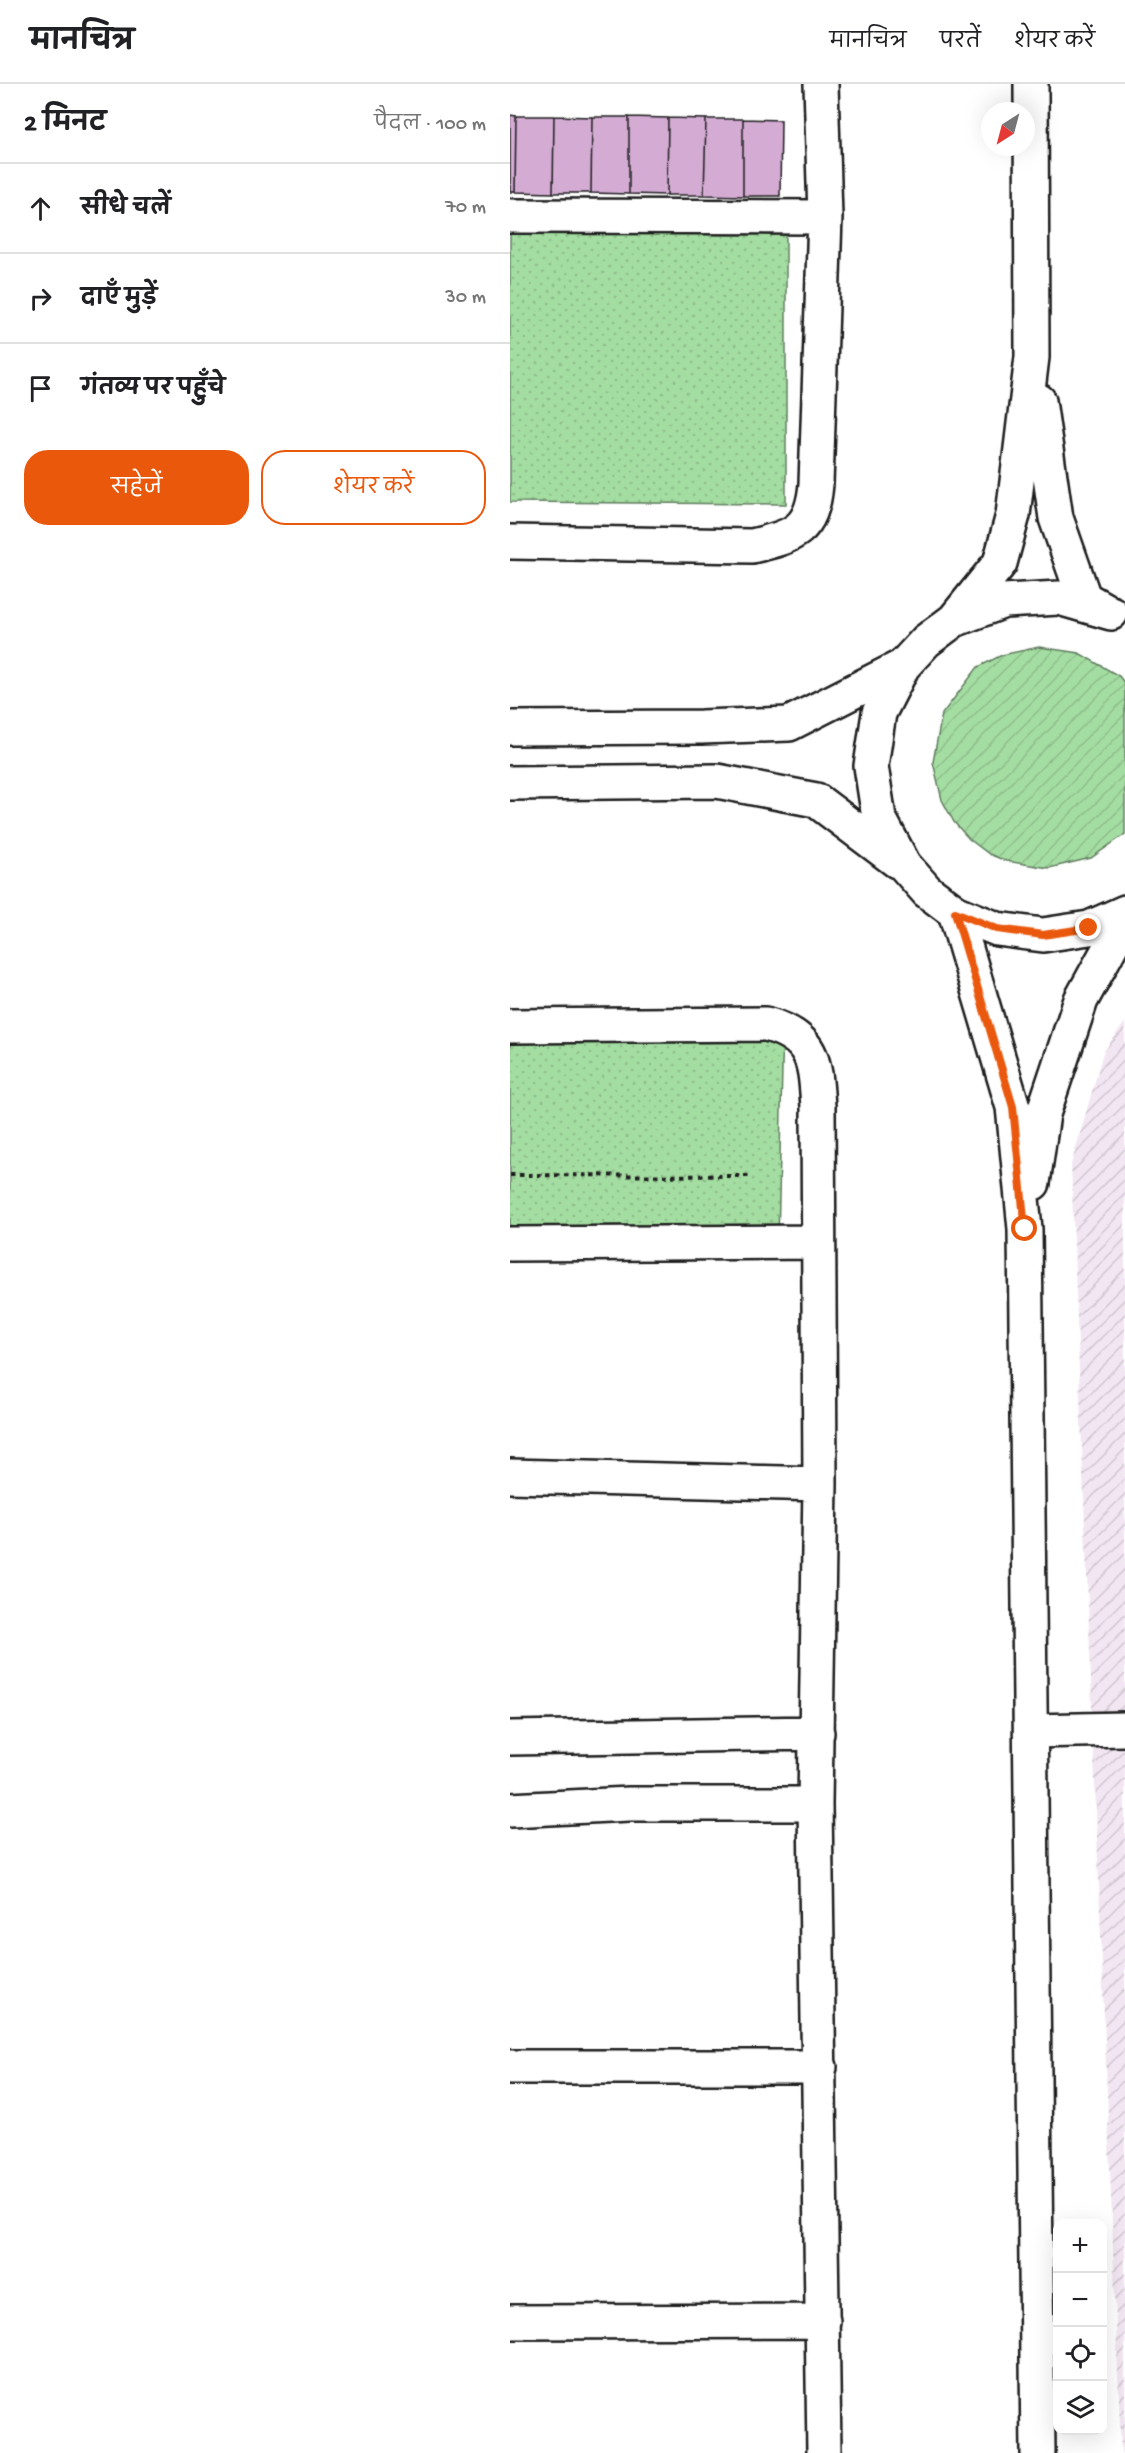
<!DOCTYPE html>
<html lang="hi">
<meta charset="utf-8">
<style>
body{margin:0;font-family:"Gochi Hand","Playpen Sans Deva",sans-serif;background:#f6f6f6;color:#202124}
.controls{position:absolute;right:18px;bottom:18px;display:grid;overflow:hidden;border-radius:12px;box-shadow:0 6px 24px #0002}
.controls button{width:54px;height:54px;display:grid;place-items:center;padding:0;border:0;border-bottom:2px solid #e0e0e0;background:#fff;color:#202124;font:30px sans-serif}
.compass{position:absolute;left:471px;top:18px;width:54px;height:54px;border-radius:50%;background:#fff;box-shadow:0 6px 24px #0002;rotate:216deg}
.stop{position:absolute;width:18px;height:18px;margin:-14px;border:4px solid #ea580c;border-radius:50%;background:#fff}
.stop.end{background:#ea580c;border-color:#fff;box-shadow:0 2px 6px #0008}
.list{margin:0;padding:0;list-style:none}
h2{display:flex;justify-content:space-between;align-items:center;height:78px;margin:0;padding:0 24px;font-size:26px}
h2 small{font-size:20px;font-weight:400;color:#757577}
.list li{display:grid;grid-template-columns:39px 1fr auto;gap:18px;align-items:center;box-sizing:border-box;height:90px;padding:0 24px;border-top:2px solid #e0e0e0}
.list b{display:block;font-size:22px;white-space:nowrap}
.list em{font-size:20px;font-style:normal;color:#757577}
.actions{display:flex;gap:12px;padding:18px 24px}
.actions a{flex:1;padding:14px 0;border:2px solid #ea580c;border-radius:24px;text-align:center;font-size:21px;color:#ea580c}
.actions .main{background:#ea580c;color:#fff}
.icon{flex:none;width:33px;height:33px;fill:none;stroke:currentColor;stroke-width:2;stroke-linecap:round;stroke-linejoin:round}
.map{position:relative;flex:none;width:615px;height:2369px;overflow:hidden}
header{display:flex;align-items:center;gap:36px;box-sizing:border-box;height:84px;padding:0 30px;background:#fff;border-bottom:2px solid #e0e0e0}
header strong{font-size:28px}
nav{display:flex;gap:33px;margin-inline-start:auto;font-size:21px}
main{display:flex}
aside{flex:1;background:#fff}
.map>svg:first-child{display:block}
</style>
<header>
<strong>मानचित्र</strong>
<nav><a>मानचित्र</a><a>परतें</a><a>शेयर करें</a></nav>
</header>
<main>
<aside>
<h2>2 मिनट<small>पैदल · 100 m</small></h2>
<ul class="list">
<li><svg class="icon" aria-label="ahead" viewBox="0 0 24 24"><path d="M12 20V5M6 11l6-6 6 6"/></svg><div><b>सीधे चलें</b></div><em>70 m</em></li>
<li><svg class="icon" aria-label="right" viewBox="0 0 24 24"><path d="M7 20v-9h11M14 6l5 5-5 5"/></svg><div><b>दाएँ मुड़ें</b></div><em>30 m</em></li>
<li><svg class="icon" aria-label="arrive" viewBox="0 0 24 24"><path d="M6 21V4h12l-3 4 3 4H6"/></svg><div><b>गंतव्य पर पहुँचे</b></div></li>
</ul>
<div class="actions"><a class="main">सहेजें</a><a>शेयर करें</a></div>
</aside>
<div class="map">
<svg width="615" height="2369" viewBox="0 0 615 2369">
<defs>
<pattern id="industrial-furrows" width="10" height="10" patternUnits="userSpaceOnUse" patternTransform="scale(1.5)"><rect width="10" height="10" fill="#f2e6f2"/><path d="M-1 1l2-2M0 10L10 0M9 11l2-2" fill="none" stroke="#cfc5cf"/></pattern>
<pattern id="grass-dots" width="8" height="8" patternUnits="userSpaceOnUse" patternTransform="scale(1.5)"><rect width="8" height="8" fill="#a4dda2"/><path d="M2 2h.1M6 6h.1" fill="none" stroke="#8dbd8b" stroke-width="1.8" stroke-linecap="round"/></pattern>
<pattern id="garden-furrows" width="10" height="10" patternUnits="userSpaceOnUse" patternTransform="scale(1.5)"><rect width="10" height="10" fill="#a4dda2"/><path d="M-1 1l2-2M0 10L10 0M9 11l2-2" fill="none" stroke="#8dbd8b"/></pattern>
</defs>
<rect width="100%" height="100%" fill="#fff"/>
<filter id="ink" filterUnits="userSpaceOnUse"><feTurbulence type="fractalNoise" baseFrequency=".0167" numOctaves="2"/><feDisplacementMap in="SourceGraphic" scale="12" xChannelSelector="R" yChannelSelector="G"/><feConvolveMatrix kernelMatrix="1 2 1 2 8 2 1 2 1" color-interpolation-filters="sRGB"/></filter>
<g filter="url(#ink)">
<path fill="url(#industrial-furrows)" d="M615,938V2369H611L561,1081L593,969Z"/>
<path fill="url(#grass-dots)" stroke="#607c5f" stroke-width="1.5" d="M0,148L276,149V420L0,418Z
M0,933L273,940L268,1157L0,1150Z"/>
<path fill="url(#garden-furrows)" stroke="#607c5f" stroke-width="1.5" d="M529,563L569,569L609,592L615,600V750L581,774L539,784L496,777L479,770L459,755L444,738L432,716L423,678L432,630L468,583L492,571Z"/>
<path fill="#d3abd3" stroke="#1c1c1c" stroke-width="1.5" d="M0,31L6,32L5,108H0Z
M6,32H44L43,109L5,108Z
M44,32L82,33L81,109H43Z
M82,33H119V110L81,109Z
M119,33L158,34L157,111L119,110Z
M158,34L196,35L194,111H157Z
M196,35H233V112L194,111Z
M233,35L271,36L270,112H233Z"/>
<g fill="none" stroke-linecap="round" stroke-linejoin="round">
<g stroke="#1c1c1c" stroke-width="38">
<path id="street" d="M0,132L315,133
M0,458L242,462C284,452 302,447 306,400L315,133L311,0
M0,942L256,940C305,953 305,979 308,1023L310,1400L305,1720L314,2369
M0,1160L308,1158
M0,1392L310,1400
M521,1647L615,1645
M0,1654L307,1649
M0,1726L119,1720H305
M0,1983H310
M0,2238L313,2237"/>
</g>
<g stroke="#1c1c1c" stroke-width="38">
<path id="secondary" d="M529,317L546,434L574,514L595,526
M601,529L549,514L494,517L444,536L416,557L393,582L369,629L361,682L369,734L394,781L417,807L445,828L487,845L533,851L579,844L615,828
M444,536L490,479L503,431L522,273L521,0
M0,644L191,643L279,640L393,582
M0,699L207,697L306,716L387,777
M445,828L503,1023L515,1145L528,2369
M523,1099L533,1030L571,916L615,836"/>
</g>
<path stroke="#1c1c1c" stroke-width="4" stroke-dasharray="4.5 4.5" stroke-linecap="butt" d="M0,1091L241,1092"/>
<use href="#street" stroke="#fff" stroke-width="33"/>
<use href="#secondary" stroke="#fff" stroke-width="33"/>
</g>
</g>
<g fill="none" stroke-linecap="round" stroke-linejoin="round" filter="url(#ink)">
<path stroke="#ea580c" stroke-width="8" d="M515,1145L503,1023L445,828L487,845L533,851L579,844"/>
</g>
</svg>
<div class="controls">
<button>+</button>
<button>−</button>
<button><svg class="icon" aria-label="locate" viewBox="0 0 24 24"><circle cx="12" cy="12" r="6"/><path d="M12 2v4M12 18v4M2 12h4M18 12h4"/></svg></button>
<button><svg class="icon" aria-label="layers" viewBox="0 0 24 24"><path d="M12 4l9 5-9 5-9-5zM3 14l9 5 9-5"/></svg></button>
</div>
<svg class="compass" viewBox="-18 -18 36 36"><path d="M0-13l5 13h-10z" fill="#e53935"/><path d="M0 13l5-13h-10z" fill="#757577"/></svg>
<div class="stop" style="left:515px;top:1145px"></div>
<div class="stop end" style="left:579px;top:844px"></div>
</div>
</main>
